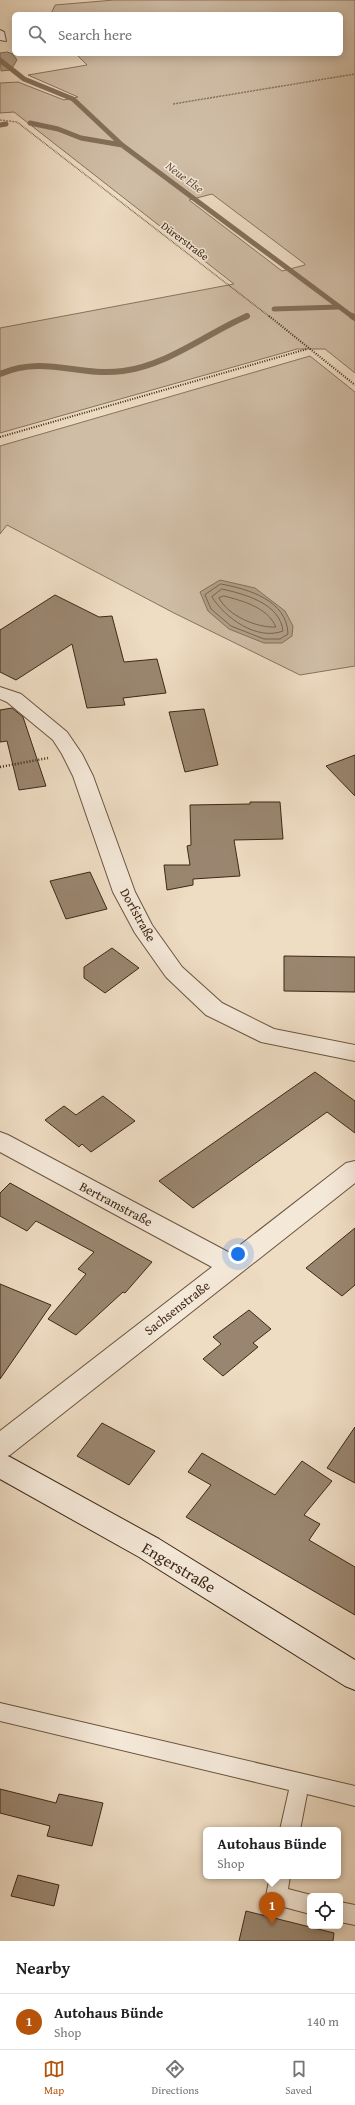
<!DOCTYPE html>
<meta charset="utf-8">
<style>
body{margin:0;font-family:"Gentium Book Plus",serif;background:#f6f6f6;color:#202124}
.controls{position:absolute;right:12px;bottom:12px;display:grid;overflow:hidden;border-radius:6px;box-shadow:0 2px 10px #0003}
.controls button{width:36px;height:36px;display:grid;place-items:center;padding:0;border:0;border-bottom:1px solid #e0e0e0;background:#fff;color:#202124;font:20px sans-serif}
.you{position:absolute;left:238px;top:1254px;width:14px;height:14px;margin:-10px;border:3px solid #fff;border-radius:50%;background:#1a73e8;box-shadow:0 0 0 6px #1a73e833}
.badge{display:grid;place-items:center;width:26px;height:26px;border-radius:50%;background:#b45309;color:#fff;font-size:13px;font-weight:700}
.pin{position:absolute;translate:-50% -33px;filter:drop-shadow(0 1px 2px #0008)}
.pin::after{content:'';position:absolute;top:21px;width:14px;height:12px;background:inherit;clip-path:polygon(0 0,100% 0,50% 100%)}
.popup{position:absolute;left:203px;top:1827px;width:138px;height:52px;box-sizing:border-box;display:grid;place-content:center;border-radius:6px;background:#fff;filter:drop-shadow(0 1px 3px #0005);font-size:13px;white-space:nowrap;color:#757577}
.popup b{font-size:15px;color:#202124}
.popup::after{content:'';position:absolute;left:50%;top:100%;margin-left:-8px;border:8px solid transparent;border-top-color:#fff}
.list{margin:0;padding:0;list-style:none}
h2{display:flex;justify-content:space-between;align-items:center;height:52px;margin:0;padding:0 16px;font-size:17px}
h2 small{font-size:13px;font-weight:400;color:#757577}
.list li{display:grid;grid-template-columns:26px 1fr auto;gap:12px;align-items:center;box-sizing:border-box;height:56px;padding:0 16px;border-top:1px solid #e0e0e0}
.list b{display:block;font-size:15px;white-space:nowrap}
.list p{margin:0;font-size:13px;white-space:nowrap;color:#757577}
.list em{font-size:13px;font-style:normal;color:#757577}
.icon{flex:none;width:22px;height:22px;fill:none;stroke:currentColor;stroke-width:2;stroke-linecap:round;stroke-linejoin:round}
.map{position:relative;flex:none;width:355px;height:1941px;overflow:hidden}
.search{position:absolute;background:#fff;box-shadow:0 2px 10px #0003;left:12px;right:12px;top:12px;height:44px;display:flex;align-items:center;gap:10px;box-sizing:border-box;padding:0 14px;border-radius:6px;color:#757577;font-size:15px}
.sheet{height:108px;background:#fff}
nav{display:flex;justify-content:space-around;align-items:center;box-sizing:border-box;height:56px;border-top:1px solid #e0e0e0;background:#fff;font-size:11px;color:#757577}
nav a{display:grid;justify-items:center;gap:2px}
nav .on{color:#b45309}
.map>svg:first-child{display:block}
</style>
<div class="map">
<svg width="355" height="1941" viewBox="0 0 355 1941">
<rect width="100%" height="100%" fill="#eedcc3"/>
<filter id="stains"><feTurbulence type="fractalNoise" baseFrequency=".005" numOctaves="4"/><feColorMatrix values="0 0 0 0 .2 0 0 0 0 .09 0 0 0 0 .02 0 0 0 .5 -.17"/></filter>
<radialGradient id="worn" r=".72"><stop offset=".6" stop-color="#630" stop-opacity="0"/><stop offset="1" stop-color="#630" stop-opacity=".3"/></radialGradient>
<path fill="#d0bda6" stroke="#88725e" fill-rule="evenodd" d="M114,0H355V373L325,349H297L0,433V328L234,284L14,112L0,113V83L18,82L64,100L78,97L28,75L87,65L76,54H341V14H51L55,5ZM212,194L305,264V265L282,271L189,200Z
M310,356L355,392V666L300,675L174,613L7,525L0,534V446Z"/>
<path fill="#b29f88" stroke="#846f5a" d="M7,52L13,54L17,60L11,70L1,71L0,53Z
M220,580L255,588L285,611L293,626L292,636L282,643H264L229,629L208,611L200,592Z"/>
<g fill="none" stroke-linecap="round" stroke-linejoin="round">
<path stroke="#78644f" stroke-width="1" d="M221,584C248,589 287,600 288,634L280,639H264L231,626L211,609L205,595Z
M222,589C244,594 280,603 283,631C257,641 225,618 212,597Z
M224,596C243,601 267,607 276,627C257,628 228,616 219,598Z"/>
<path stroke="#846f5a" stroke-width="5" d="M0,60L24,79L73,99L122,145L353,317
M30,123L58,129L81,138L122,145
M0,125L6,124
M274,309L338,307
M246,317L247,316"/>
<path stroke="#846f5a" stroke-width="6" d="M352,316L355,318
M0,374C46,355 78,377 123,371C168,365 206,334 247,316"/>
</g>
<path fill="#9a8670" stroke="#3f2816" d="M55,595L99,617L112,616L124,662L157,659L166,693L123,698L125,705L87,708L72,644L16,680L0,672V630Z
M12,708L23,717L46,786L19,790L7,741L0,742V710Z
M204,709L218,765L185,772L169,712Z
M355,755V796L326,766Z
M250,802H280L283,839L234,840L240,876L193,879V885L167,890L164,865H190L187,846L191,845L190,805L250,804Z
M90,872L107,909L66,919L50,881Z
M112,948L139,968L105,993L84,978V967Z
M284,956L355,957V992L284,991Z
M315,1072L355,1101V1133L327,1112L193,1208L159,1181Z
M103,1096L135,1121L91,1152L82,1144L79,1147L45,1120L64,1106L76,1115Z
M10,1183L152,1262L125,1293L123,1292L76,1335L48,1319L86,1274L78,1269L94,1252L36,1221L27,1231L0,1216V1193Z
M355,1228V1285L342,1296L306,1268Z
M0,1284L51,1305L0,1379Z
M249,1310L271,1329L253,1343L258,1347L223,1376L203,1359L221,1344L213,1337Z
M102,1423L155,1451L129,1485L77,1456Z
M355,1427V1483L327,1468Z
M202,1453L275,1495L302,1461L332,1481L304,1515L320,1524L309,1540L355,1567V1615L186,1517L211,1485L188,1472Z
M0,1789L56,1803L59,1794L103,1803L92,1846L47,1836L50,1826L0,1813Z
M18,1875L59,1885L54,1906L11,1896Z
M246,1911L334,1933L333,1941H239Z"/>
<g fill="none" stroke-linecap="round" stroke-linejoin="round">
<g stroke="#6b5541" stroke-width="2">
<path id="service" d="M0,30L4,32L6,41L0,40Z
M0,1703L355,1786V1806L307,1794L300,1830H280L289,1790L0,1721Z
M270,1876H290L288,1889L315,1896H310V1914L269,1903L266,1896Z
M340,1902L355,1905V1925L340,1922Z"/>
</g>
<g stroke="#6b5541" stroke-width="2">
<path id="minor" d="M0,687L21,694L67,732L82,754L93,776L135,892L152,925L182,967L222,1003L274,1029L355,1045V1061L261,1042L206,1015L166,977L135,933L113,892L73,776L62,754L53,740L7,702L0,699Z
M0,1132L8,1135L230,1253L346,1163L355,1161V1183L10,1455L0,1459V1431L212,1267L0,1152Z"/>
</g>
<g stroke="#3f2816" stroke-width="2">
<path id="secondary" d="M0,1453L10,1457L159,1539L355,1660V1690L345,1686L139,1557L0,1479Z"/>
</g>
<path stroke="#3f2816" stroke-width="1.5" stroke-dasharray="0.5 1" stroke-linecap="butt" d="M173,104L355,74
M0,120L17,122L270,317"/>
<path stroke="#3f2816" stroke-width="2" stroke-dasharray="1 1.5" stroke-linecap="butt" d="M269,316L355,385
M0,437L307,349"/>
<path stroke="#3f2816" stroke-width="2.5" stroke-dasharray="1 2" stroke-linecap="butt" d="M0,767L48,758"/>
<use href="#service" fill="#f4e8d8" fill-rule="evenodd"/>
<use href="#minor" fill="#f4e8d8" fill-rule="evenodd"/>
<use href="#secondary" fill="#f4e8d8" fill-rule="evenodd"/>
</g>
<g text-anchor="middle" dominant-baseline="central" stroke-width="3" stroke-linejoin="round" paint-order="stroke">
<g font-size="11" fill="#3f2816" stroke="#f4e8d8">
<text transform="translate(185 241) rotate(37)">Dürerstraße</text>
</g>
<g font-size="12" font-style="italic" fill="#624c38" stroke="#f4e8d8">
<text transform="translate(185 177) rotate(37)">Neue Else</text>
</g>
<g font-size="13" fill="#3f2816" stroke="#f4e8d8">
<text transform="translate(138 915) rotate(61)">Dorfstraße</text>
<text transform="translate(116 1204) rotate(28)">Bertramstraße</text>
<text transform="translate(177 1308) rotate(-38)">Sachsenstraße</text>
</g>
<g font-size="16" fill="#3f2816" stroke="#f4e8d8">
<text transform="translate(179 1567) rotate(31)">Engerstraße</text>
</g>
</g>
<rect width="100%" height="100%" filter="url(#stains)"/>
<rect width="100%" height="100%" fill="url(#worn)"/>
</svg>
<div class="controls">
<button><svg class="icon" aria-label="locate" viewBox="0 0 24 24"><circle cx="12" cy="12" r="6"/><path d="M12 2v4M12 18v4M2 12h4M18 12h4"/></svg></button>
</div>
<div class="you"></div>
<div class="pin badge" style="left:272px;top:1925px">1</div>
<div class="popup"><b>Autohaus Bünde</b>Shop</div>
<div class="search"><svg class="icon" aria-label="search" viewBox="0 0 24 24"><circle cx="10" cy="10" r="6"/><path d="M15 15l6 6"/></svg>Search here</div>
</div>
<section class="sheet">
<h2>Nearby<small></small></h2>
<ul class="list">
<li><span class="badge">1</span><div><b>Autohaus Bünde</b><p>Shop</p></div><em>140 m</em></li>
</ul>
</section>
<nav>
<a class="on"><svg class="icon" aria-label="map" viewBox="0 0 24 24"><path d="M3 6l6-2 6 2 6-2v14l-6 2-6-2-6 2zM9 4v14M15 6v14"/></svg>Map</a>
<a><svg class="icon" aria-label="directions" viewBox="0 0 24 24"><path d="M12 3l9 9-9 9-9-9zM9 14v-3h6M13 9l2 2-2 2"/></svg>Directions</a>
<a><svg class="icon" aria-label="saved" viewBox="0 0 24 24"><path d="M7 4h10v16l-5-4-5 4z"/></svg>Saved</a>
</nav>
